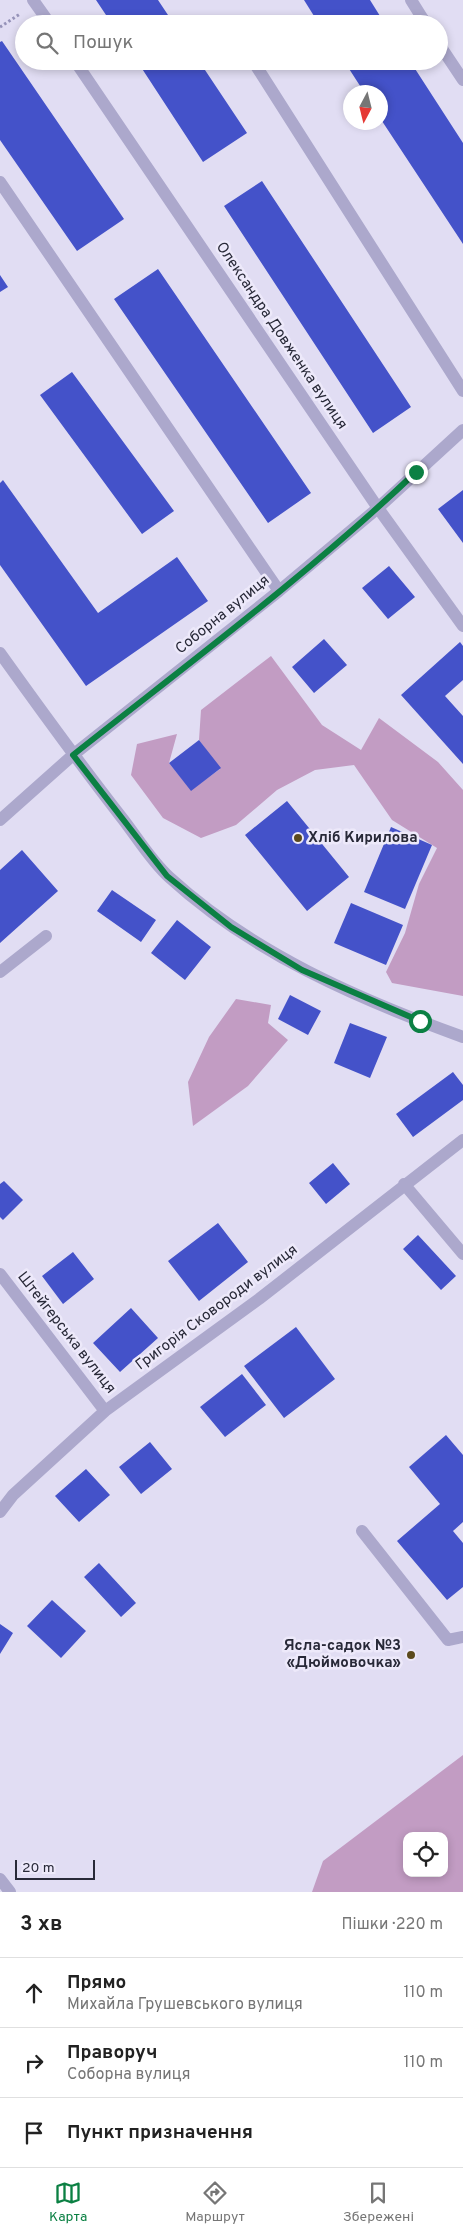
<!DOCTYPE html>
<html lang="uk">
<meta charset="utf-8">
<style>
body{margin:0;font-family:Overpass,sans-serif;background:#f6f6f6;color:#222}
.controls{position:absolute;right:15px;bottom:15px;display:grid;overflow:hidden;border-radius:10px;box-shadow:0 2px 8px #0003}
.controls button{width:45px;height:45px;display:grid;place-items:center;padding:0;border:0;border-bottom:1px solid #e0e0e0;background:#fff;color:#222;font:25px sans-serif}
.compass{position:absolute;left:343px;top:85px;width:45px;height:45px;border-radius:50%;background:#fff;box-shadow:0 2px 8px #0003;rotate:187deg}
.scale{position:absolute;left:15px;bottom:12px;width:80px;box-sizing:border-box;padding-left:5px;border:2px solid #282938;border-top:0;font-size:14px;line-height:18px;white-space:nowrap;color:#282938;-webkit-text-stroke:4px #ede9fa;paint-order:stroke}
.stop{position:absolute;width:15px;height:15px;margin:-11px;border:4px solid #0b8043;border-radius:50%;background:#fff}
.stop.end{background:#0b8043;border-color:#fff;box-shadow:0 1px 5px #0008}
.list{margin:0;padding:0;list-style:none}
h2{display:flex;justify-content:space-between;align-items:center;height:65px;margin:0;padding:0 20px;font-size:21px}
h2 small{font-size:16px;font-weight:400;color:#767676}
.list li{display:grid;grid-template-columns:32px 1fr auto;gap:15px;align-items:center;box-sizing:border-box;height:70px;padding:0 20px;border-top:1px solid #e0e0e0}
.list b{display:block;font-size:19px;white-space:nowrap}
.list p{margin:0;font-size:16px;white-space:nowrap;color:#767676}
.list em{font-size:16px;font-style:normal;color:#767676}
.icon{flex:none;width:28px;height:28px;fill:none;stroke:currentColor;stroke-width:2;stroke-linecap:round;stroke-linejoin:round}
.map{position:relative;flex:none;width:463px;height:1892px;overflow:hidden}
.search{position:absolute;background:#fff;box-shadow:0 2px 8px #0003;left:15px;right:15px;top:15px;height:55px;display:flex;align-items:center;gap:12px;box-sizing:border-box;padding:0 18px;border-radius:28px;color:#767676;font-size:19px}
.sheet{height:275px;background:#fff}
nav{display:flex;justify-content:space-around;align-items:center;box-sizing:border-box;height:70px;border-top:1px solid #e0e0e0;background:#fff;font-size:14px;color:#767676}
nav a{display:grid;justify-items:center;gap:2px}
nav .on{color:#0b8043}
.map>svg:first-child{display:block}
</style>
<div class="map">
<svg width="463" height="1892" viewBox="0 0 463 1892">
<rect width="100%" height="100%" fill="#e1ddf3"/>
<path fill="#c29cc3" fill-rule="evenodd" d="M271,656L322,725L361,750L379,718L438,762L463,790V996L392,983L386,972L405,933L419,884L437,848L392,820L354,765L315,770L277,790L236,825L201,838L163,818L131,775L137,744L177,734L169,763L191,790L220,769L199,740L201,710Z
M236,999L271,1005L268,1023L288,1040L248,1086L193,1126L188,1082L209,1037Z
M463,1755V1892H312L323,1861ZM407,1836H444V1873H407Z"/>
<path fill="#4452c9" d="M96,0H158L174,24H112Z
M304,0H370L385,24H319Z
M2,41L124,219L77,251L0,140V42Z
M137,61H199L247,133L203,162Z
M344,61H410L463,143V244L380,118V92H364Z
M262,181L411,407L373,433L224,206Z
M158,269L311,493L268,523L114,299Z
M0,275L8,287L0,292Z
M72,372L174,511L142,534L40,395Z
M3,480L98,613L177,557L208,601L86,686L0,565V483Z
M463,490V543L438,509Z
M389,566L415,597L388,619L362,588Z
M324,639L347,665L314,693L292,667Z
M460,642L463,646V680L445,696L463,716V764L401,695Z
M199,740L221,768L191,791L169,763Z
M287,801L349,877L307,911L245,835Z
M391,827L432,845L405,909L364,892Z
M22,850L58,891L0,943V870Z
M112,890L156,920L141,942L97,911Z
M351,903L403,925L386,965L334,943Z
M177,920L211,947L185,980L151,953Z
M290,995L321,1011L308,1035L278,1019Z
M350,1023L387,1037L370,1078L334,1063Z
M453,1072L463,1085V1100L413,1137L396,1114Z
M333,1163L350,1184L326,1204L309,1183Z
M4,1181L23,1200L3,1220L0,1217V1184Z
M218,1223L248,1262L199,1301L168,1261Z
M418,1235L456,1276L441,1290L403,1249Z
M73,1252L94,1279L63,1304L42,1276Z
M131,1308L158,1338L120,1372L93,1343Z
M296,1327L335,1379L284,1418L244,1366Z
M242,1374L266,1405L225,1437L200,1407Z
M446,1435L463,1455V1522L453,1531L463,1543V1587L447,1600L397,1541L440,1504L409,1467Z
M150,1442L172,1469L141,1494L119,1467Z
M86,1469L110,1495L79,1522L55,1496Z
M99,1563L136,1603L121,1617L84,1577Z
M52,1600L86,1631L61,1658L27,1626Z
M0,1624L13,1633L0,1654Z"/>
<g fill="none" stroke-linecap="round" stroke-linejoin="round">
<path stroke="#9592b8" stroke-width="3" stroke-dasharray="2.5 2.5" stroke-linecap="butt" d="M0,27L20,14"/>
<path stroke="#aca8cc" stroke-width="12" d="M33,0L50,24
M411,0L426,24
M439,44L463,80
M75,61L378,508L463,626
M253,61L463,391
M0,182L279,591
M0,653C40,709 80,764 122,818C137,837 151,861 169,877C252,953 358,999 463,1037
M0,820L73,755L279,591L378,508L463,430
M0,972L46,936
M404,1184L463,1254
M0,1274L105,1411
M0,1512L13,1495L105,1411L259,1299L463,1140
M362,1531L448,1640L463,1637
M0,1879L10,1892"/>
</g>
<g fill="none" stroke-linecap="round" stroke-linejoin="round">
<path stroke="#0b8043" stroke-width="6" d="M416,472C309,574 189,663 73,755L167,876L231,927L302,970L420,1021"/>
</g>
<g fill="#5b4a1d" stroke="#ede9fa" stroke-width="2">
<circle cx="298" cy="838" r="5"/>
<circle cx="411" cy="1655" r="5"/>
</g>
<g text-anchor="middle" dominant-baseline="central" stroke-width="5" stroke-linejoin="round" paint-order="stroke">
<g font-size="15" fill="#282938" stroke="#ede9fa">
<text transform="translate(281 336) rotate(56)">Олександра Довженка вулиця</text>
<text transform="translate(223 615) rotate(-39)">Соборна вулиця</text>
<text transform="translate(217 1308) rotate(-37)">Григорія Сковороди вулиця</text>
<text transform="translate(66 1333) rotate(52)">Штейгерська вулиця</text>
</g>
<g font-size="15" font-weight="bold" fill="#282938" stroke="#ede9fa" text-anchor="start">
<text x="308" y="838">Хліб Кирилова</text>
<text x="401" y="1646" text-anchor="end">Ясла-садок №3<tspan x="401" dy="17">«Дюймовочка»</tspan></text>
</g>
</g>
</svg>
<div class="controls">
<button><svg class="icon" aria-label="locate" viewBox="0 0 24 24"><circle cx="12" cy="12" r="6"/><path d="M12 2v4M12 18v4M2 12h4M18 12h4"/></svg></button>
</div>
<svg class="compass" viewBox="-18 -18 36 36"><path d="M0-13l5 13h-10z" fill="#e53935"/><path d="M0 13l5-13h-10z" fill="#767676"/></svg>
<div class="scale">20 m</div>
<div class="stop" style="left:420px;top:1021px"></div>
<div class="stop end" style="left:416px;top:472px"></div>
<div class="search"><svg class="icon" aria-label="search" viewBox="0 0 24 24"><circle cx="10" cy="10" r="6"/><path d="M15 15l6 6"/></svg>Пошук</div>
</div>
<section class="sheet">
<h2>3 хв<small>Пішки · 220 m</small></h2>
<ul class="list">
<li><svg class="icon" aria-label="ahead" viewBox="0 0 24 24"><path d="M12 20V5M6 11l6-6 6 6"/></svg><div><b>Прямо</b><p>Михайла Грушевського вулиця</p></div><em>110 m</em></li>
<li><svg class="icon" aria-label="right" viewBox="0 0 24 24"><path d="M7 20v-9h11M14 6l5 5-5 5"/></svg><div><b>Праворуч</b><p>Соборна вулиця</p></div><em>110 m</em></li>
<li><svg class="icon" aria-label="arrive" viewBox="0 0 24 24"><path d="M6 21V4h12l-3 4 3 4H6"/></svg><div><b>Пункт призначення</b></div></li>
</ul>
</section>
<nav>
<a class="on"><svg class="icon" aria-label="map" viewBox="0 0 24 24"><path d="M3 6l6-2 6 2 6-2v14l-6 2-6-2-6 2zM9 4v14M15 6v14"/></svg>Карта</a>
<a><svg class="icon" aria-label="directions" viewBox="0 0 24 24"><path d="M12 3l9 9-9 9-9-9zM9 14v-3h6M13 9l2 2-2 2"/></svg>Маршрут</a>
<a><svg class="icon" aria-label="saved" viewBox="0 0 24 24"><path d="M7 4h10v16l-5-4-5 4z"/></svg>Збережені</a>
</nav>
